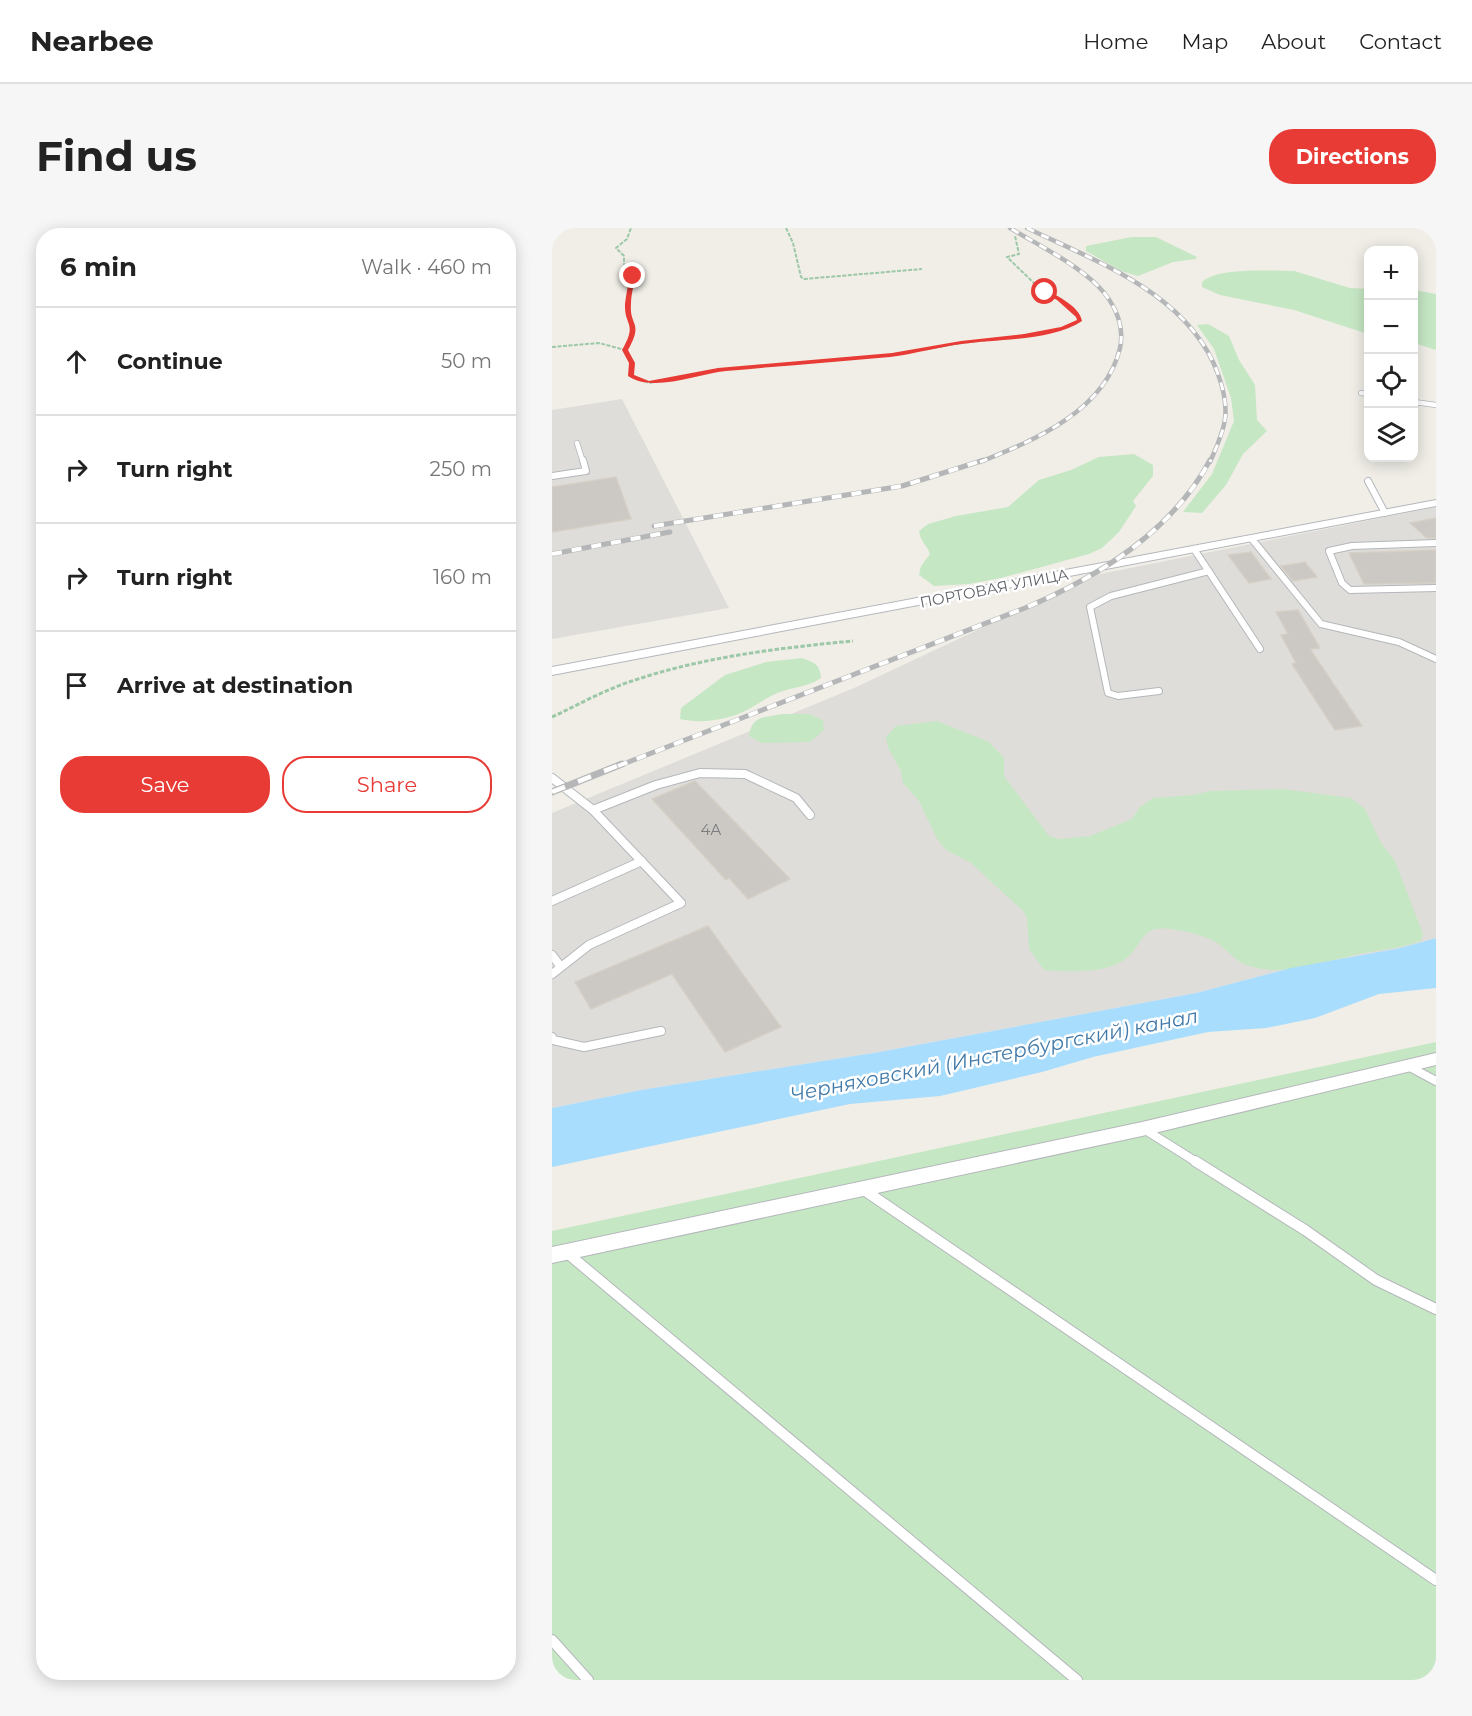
<!DOCTYPE html>
<meta charset="utf-8">
<style>
body{margin:0;font-family:Montserrat,sans-serif;background:#f6f6f6;color:#222}
.controls{position:absolute;right:18px;top:18px;display:grid;overflow:hidden;border-radius:12px;box-shadow:0 3px 15px #0003}
.controls button{width:54px;height:54px;display:grid;place-items:center;padding:0;border:0;border-bottom:2px solid #e0e0e0;background:#fff;color:#222;font:30px sans-serif}
.stop{position:absolute;width:18px;height:18px;margin:-14px;border:4px solid #e83b35;border-radius:50%;background:#fff}
.stop.end{background:#e83b35;border-color:#fff;box-shadow:0 2px 6px #0008}
.list{margin:0;padding:0;list-style:none}
h2{display:flex;justify-content:space-between;align-items:center;height:78px;margin:0;padding:0 24px;font-size:26px}
h2 small{font-size:20px;font-weight:400;color:#767676}
.list li{display:grid;grid-template-columns:39px 1fr auto;gap:18px;align-items:center;box-sizing:border-box;height:108px;padding:0 24px;border-top:2px solid #e0e0e0}
.list b{display:block;font-size:22px;white-space:nowrap}
.list em{font-size:20px;font-style:normal;color:#767676}
.actions{display:flex;gap:12px;padding:18px 24px}
.actions a{flex:1;padding:14px 0;border:2px solid #e83b35;border-radius:24px;text-align:center;font-size:21px;color:#e83b35}
.actions .main{background:#e83b35;color:#fff}
.icon{flex:none;width:33px;height:33px;fill:none;stroke:currentColor;stroke-width:2;stroke-linecap:round;stroke-linejoin:round}
.map{position:relative;flex:none;width:884px;height:1452px;overflow:hidden;border-radius:24px}
header{display:flex;align-items:center;gap:36px;box-sizing:border-box;height:84px;padding:0 30px;background:#fff;border-bottom:2px solid #e0e0e0}
header strong{font-size:28px}
nav{display:flex;gap:33px;margin-inline-start:auto;font-size:21px}
.intro{display:flex;align-items:center;justify-content:space-between;box-sizing:border-box;height:144px;padding:0 36px}
h1{margin:0;font-size:42px}
.button{padding:15px 27px;border-radius:24px;background:#e83b35;color:#fff;font-size:21px;font-weight:700}
main{display:flex;gap:36px;padding:0 36px}
aside{flex:1;background:#fff;border-radius:24px;box-shadow:0 3px 15px #0003}
.map>svg:first-child{display:block}
</style>
<header>
<strong>Nearbee</strong>
<nav><a>Home</a><a>Map</a><a>About</a><a>Contact</a></nav>
</header>
<div class="intro"><h1>Find us</h1><a class="button">Directions</a></div>
<main>
<aside>
<h2>6 min<small>Walk · 460 m</small></h2>
<ul class="list">
<li><svg class="icon" aria-label="ahead" viewBox="0 0 24 24"><path d="M12 20V5M6 11l6-6 6 6"/></svg><div><b>Continue</b></div><em>50 m</em></li>
<li><svg class="icon" aria-label="right" viewBox="0 0 24 24"><path d="M7 20v-9h11M14 6l5 5-5 5"/></svg><div><b>Turn right</b></div><em>250 m</em></li>
<li><svg class="icon" aria-label="right" viewBox="0 0 24 24"><path d="M7 20v-9h11M14 6l5 5-5 5"/></svg><div><b>Turn right</b></div><em>160 m</em></li>
<li><svg class="icon" aria-label="arrive" viewBox="0 0 24 24"><path d="M6 21V4h12l-3 4 3 4H6"/></svg><div><b>Arrive at destination</b></div></li>
</ul>
<div class="actions"><a class="main">Save</a><a>Share</a></div>
</aside>
<div class="map">
<svg width="884" height="1452" viewBox="0 0 884 1452">
<rect width="100%" height="100%" fill="#f0eee7"/>
<path fill="#dfddd9" d="M70,171L177,380L0,411V182Z
M884,279V710L848,720L739,740L644,765L327,824L89,862L0,880V585L302,460L543,347Z"/>
<path fill="#c6e7c4" d="M580,9H604L645,29L644,31L621,34L586,48L569,43L534,23V18L539,17Z
M742,43L798,60L816,61V106L742,82L668,67L650,59V54C666,39 719,43 742,43Z
M862,62L884,66V122L862,115Z
M656,96L677,108L687,132L703,157L705,192L715,203L691,226L674,257L650,285L631,284L660,246L682,193L679,170L662,121L645,97Z
M582,226L601,237V248L581,273L584,278L567,304L550,320L537,326L449,350L417,356L382,358L367,347L369,338L378,326C375,317 368,313 367,303L376,296L404,288L456,279L487,252L519,242L547,229Z
M250,430C263,435 268,436 269,450C255,460 236,459 221,467C212,471 205,477 197,481C177,492 150,496 128,491L129,480L173,447L214,434Z
M230,486H257L271,492L272,502L258,514L210,515L197,508C200,487 212,490 230,486Z
M385,493L437,514L452,530V548L497,608L507,611L538,608L580,591L588,579L601,570L641,567L659,563L731,561L799,570L813,581L828,613L843,633L871,706L869,713C849,720 828,722 807,726C772,734 730,750 695,737C682,733 673,719 662,713C652,707 616,698 604,701C590,703 586,721 576,729C558,746 515,744 492,742L477,721L475,690L471,683L419,635L394,622L385,611L367,573L351,555L349,543L336,520L334,509L344,498Z
M884,814V1452H0V1003Z"/>
<path fill="#a9ddfe" d="M884,710V760L827,766L763,790L714,800L656,804L541,829L490,844L388,868L298,876L0,939V880L89,862L327,824L644,765L739,740L848,720Z"/>
<path fill="#ccc8c4" stroke="#d5cfc5" stroke-width="1.5" d="M64,249L79,291L0,304V259Z
M884,290V310H875L858,295Z
M884,322V355L812,356L797,325Z
M699,324L719,351L697,355L676,327Z
M753,334L765,349L741,353L729,338Z
M746,382L768,420L758,421L810,498L783,502L740,436L744,435L729,407L736,406L724,384Z
M143,553L238,651L196,671L177,650L174,652L100,571Z
M156,698L229,799L173,824L120,746L39,781L23,754Z"/>
<g fill="none" stroke-linecap="round" stroke-linejoin="round">
<g stroke="#b4b7bb" stroke-width="6">
<path id="service-far3" d="M809,165L816,166
M862,174L884,177
M25,215L31,234"/>
</g>
<g stroke="#b4b7bb" stroke-width="8">
<path id="service-far2" d="M0,248L34,243L31,232
M816,253L833,285
M700,311L769,396L847,414L884,431
M884,315L800,318L777,323L790,355L798,362L884,360
M642,321L708,421
M607,463L566,468L556,465L538,379L559,368L657,343"/>
</g>
<g stroke="#b4b7bb" stroke-width="10">
<path id="service-far1" d="M0,550L41,582L129,675L37,717L0,746
M41,582L104,557L148,545L193,546L244,570L258,587
M0,673L90,633
M0,727L9,739
M0,809L1,812L32,819L109,803
M856,838L884,853
M592,901L646,935"/>
</g>
<g stroke="#b4b7bb" stroke-width="12">
<path id="service" d="M643,933L753,1002L824,1052L884,1081
M312,962L884,1352
M14,1024L525,1452
M0,1412L36,1452"/>
</g>
<g stroke="#b4b7bb" stroke-width="2">
<path id="minor" d="M884,272V278L0,447V439Z
M884,825V837L590,908L0,1035V1019L590,894Z"/>
</g>
<path stroke="#9dc8a8" stroke-width="2" stroke-dasharray="4 1.5" stroke-linecap="butt" d="M234,0L241,15L249,49L252,51L370,41
M0,119L47,115L73,122L80,135L79,147L97,155L166,142L341,127L409,115L472,108L510,101L528,93L527,89L507,71L485,58L455,29L467,26L463,8
M73,122L80,106L76,76L81,48L72,36V28L64,20L75,11L79,0"/>
<path stroke="#9dc8a8" stroke-width="3" stroke-dasharray="4.5 2" stroke-linecap="butt" d="M0,489C26,477 52,462 80,453C151,429 226,420 301,413"/>
<use href="#service-far3" stroke="#fff" stroke-width="4.5"/>
<use href="#service-far2" stroke="#fff" stroke-width="6"/>
<use href="#service-far1" stroke="#fff" stroke-width="8"/>
<use href="#service" stroke="#fff" stroke-width="10"/>
<use href="#minor" fill="#fff" fill-rule="evenodd"/>
<g stroke="#b5b6b7" stroke-width="4.5">
<path id="rail-far2" d="M475,0C545,34 637,66 666,146C671,160 675,176 673,191C671,206 664,220 658,234
M428,234C483,212 553,183 568,120C573,97 562,74 546,58C521,34 488,18 458,0"/>
</g>
<g stroke="#b5b6b7" stroke-width="5">
<path id="rail-far1" d="M102,298L350,258L432,232
M0,326L118,304
M66,538L473,380C546,349 620,304 658,232"/>
</g>
<g stroke="#b5b6b7" stroke-width="7">
<path id="rail" d="M0,564L70,536"/>
</g>
<use href="#rail-far2" stroke="#fff" stroke-width="3" stroke-dasharray="8" stroke-linecap="butt"/>
<use href="#rail-far1" stroke="#fff" stroke-width="4" stroke-dasharray="10" stroke-linecap="butt"/>
<use href="#rail" stroke="#fff" stroke-width="4.5" stroke-dasharray="14" stroke-linecap="butt"/>
</g>
<path fill="#e83b35" d="M81,46L83,48C82,57 79,67 79,76C77,99 92,93 76,122L83,135L82,147L97,153L166,140L340,125L409,113L472,106L509,99L525,92L524,89L505,72L491,65L493,62C505,67 528,79 530,93C500,113 446,111 410,116C386,119 362,126 338,129C284,134 229,138 174,143C145,146 101,165 76,148L77,135L70,122C86,94 72,99 73,76C74,67 76,57 78,48Z"/>
<g text-anchor="middle" dominant-baseline="central" stroke-width="5" stroke-linejoin="round" paint-order="stroke">
<g font-size="15" fill="#5e6267" stroke="#fff">
<text transform="translate(442 360) rotate(-11)">ПОРТОВАЯ УЛИЦА</text>
</g>
<g font-size="15" fill="#7a7c7e">
<text x="159" y="601">4А</text>
</g>
<g font-size="20" font-style="italic" fill="#4179a8" stroke="#fff">
<text transform="translate(442 827) rotate(-11)">Черняховский (Инстербургский) канал</text>
</g>
</g>
</svg>
<div class="controls">
<button>+</button>
<button>−</button>
<button><svg class="icon" aria-label="locate" viewBox="0 0 24 24"><circle cx="12" cy="12" r="6"/><path d="M12 2v4M12 18v4M2 12h4M18 12h4"/></svg></button>
<button><svg class="icon" aria-label="layers" viewBox="0 0 24 24"><path d="M12 4l9 5-9 5-9-5zM3 14l9 5 9-5"/></svg></button>
</div>
<div class="stop" style="left:493px;top:64px"></div>
<div class="stop end" style="left:81px;top:48px"></div>
</div>
</main>
